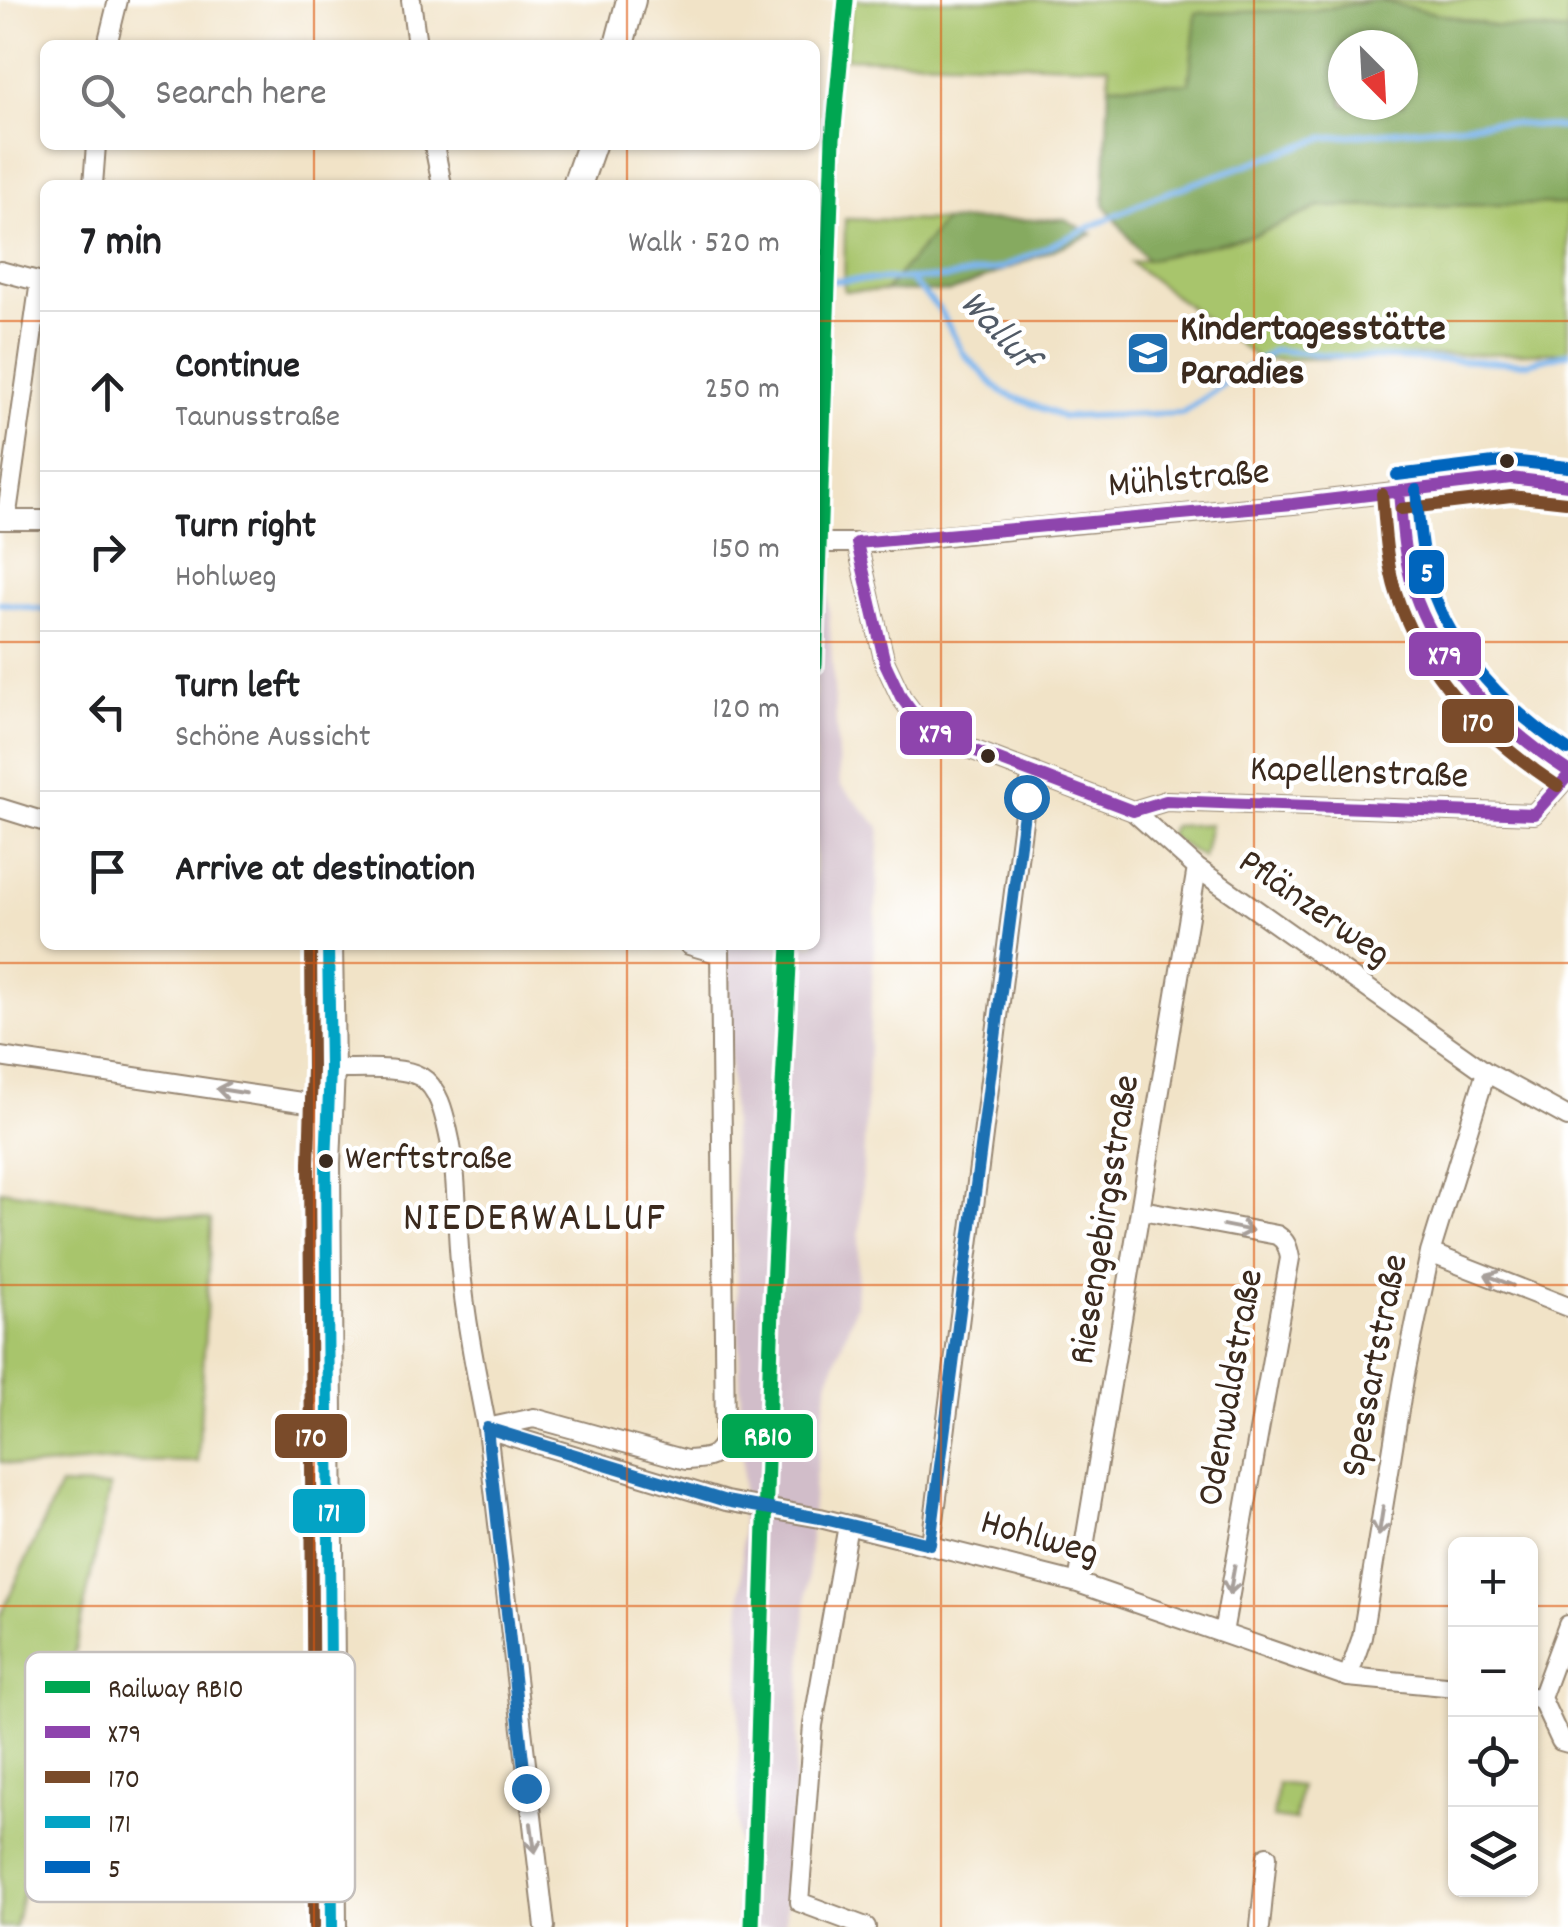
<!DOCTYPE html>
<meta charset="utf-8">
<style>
body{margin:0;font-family:Dekko,sans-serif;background:#f2f2f2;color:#202124}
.controls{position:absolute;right:30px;bottom:30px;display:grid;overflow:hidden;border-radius:15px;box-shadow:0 2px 8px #0004}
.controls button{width:90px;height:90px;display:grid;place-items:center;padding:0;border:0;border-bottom:2px solid #e0e0e0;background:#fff;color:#202124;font:50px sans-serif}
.compass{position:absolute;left:1328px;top:30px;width:90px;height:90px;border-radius:50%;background:#fff;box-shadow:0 2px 8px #0004;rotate:156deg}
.stop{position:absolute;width:30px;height:30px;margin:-22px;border:8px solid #1f6fb2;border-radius:50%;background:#fff}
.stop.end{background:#1f6fb2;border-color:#fff;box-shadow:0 2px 10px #0008}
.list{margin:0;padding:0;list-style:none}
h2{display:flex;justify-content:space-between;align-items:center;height:130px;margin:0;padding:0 40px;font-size:42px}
h2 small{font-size:32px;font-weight:400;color:#757577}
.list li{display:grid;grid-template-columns:65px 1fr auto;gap:30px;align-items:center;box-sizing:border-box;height:160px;padding:0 40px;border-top:2px solid #e0e0e0}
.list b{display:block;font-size:38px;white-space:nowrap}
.list p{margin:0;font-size:32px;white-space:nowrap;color:#757577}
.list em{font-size:32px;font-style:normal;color:#757577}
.icon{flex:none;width:55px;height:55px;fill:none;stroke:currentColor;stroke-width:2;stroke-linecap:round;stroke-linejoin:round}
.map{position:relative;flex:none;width:1568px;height:1927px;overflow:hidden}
.search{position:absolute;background:#fff;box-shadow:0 2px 8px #0004;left:40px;top:40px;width:780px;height:110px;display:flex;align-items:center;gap:25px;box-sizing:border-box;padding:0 35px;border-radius:15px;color:#757577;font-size:38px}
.panel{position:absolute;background:#fff;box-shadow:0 2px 8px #0004;left:40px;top:180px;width:780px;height:770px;border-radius:15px}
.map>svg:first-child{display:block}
</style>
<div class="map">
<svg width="1568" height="1927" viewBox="0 0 1568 1927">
<rect width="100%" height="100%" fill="#fff"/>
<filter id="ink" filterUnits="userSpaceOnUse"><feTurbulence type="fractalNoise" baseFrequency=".01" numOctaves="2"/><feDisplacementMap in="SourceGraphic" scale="20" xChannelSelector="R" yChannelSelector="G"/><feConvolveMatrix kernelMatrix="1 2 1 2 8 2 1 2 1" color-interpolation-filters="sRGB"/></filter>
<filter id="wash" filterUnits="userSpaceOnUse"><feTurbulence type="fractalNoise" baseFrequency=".0048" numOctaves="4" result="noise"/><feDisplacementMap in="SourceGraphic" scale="40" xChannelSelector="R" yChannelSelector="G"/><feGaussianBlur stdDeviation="2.25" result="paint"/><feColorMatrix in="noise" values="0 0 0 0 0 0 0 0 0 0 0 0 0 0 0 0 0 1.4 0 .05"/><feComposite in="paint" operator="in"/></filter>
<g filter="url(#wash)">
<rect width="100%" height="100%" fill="#f1e3c7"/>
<path fill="#d1bdc9" d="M815,595H828L840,785L880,827L856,1305L828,1382L814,1487L785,1927H736L743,1478L726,945H815Z"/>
<path fill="#a8c56c" stroke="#727845" stroke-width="2.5" d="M852,0H1373L1316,10L1189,83L1109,85V66L845,58Z
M1376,0H1568V32L1494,26Z
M1568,204V351L1562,352L1260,360L1131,263L1258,234L1319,207Z
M845,219L944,221L885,291H844Z
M1210,824L1203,858L1169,836L1173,826Z
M0,1190L211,1220L198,1462L111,1461L28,1467L0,1462Z
M60,1486L110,1487L15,1927H0V1617Z
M1277,1783L1300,1786L1295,1821L1273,1818Z"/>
<path fill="#86aa60" stroke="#606a3f" stroke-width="2.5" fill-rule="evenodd" d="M1376,0L1494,26L1568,32V204L1319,207L1258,234L1146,260L1104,204L1109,85L1189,83L1196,13L1316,10ZM1343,45H1403V105H1343Z
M1065,219L1092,234L951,292L885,291L944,221Z"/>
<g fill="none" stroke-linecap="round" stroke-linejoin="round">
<path stroke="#7db6ee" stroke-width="6" d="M910,280L940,310L963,353L1001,392L1063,417L1182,413L1274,350L1339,356L1528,363L1568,353
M815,281L947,278L1002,268L1155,197L1323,138L1492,122L1568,128
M0,603L45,610"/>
</g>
</g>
<g filter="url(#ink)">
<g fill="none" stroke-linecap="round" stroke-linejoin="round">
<g stroke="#968672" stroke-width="22">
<path id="street" d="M411,0L417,45
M107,45L118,0
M434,145L442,185
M93,185L96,145
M0,271L45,283
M1399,492C1402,525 1404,559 1414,591C1438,667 1502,731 1568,771
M0,520H45
M6,520L40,281
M815,543H866L1293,504L1511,478L1568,485
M857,543L885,663L901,697L921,724L952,742L1133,811L1197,868L1486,1072L1568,1117
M0,808L45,822
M1133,811L1166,801L1534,814L1568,776
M689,945L720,954
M0,1057L328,1106
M330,1069C354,1070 402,1065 421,1077C438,1087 444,1113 448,1131C458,1173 456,1218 460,1261C465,1318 476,1373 487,1429L545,1927
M1142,1210L1277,1235C1286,1241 1288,1247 1290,1258L1223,1633
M1430,1253L1568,1307
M487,1428L534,1418L686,1460C706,1459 717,1459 725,1438L720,945
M487,1429L726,1501L820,1518L1078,1583L1348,1677L1456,1687
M848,1525L813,1725L799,1902L866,1927
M931,1544L1026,797L1033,772
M1078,1583L1197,868
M1348,1677L1362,1637L1404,1379L1430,1253L1486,1072
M1531,1697L1541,1698L1561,1741L1568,1743
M1541,1698L1568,1625
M1260,1927L1267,1856"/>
</g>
<g stroke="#968672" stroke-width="32">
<path id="secondary" d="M619,45L631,0
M577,185L591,145
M328,945L330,1069L326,1163L332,1927"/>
</g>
<use href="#street" stroke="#fff" stroke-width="18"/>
<use href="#secondary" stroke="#fff" stroke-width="28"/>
<g stroke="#fff" stroke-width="20">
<path id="bus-1" d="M1399,492C1402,525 1404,560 1414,592C1441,670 1501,727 1568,771
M857,543L1293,504L1511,478L1568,485
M857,543L885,663L901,697L921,724L952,742L1133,811
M1133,811L1166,801L1534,814L1568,776"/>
</g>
<g stroke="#fff" stroke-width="20">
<path id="bus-2" d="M1382,494C1385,527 1386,561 1396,593C1423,677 1487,739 1558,786
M1401,509L1511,496L1566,502
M311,945L312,1069L309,1163L314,1927"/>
</g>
<g stroke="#fff" stroke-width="20">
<path id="bus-3" d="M328,945L330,1069L326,1163L332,1927"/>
</g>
<g stroke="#fff" stroke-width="20">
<path id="bus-4" d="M1397,475L1510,461L1568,467
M1416,490C1419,521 1421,554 1430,584C1453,654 1507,710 1568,750"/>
</g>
<use href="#bus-1" stroke="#8e44ad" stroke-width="12"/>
<use href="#bus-2" stroke="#7a4b2a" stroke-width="12"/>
<use href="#bus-3" stroke="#03a3c5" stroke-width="12"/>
<use href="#bus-4" stroke="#0065bd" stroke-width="12"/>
<g stroke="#fff" stroke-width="22">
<path id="rail-1" d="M815,665L833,138L846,0
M752,1927L772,1307L790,945"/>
</g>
<use href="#rail-1" stroke="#00a651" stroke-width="15"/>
</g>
<defs><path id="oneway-shaft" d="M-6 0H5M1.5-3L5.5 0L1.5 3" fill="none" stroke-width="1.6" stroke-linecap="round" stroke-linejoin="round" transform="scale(2.5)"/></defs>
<g stroke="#a79f9a">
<use href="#oneway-shaft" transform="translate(231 1091) rotate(-171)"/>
<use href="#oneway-shaft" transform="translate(1238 1228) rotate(11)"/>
<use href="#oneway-shaft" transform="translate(1499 1280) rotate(-158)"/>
<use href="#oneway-shaft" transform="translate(1381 1521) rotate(99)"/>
<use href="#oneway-shaft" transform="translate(1232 1580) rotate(100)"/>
<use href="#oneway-shaft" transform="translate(533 1838) rotate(82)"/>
</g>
</g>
<g fill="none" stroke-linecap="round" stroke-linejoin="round" filter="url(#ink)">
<path stroke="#1f6fb2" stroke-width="12" d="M526,1788L487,1428L726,1501L820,1518L930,1544L1026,797"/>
</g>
<path fill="none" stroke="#df570d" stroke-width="2.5" stroke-opacity="0.55" d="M314,0V45M627,0V45M941,0V1927M1254,0V1927M314,145V185M627,145V185M0,321H45M815,321H1568M0,642H45M815,642H1568M314,945V1927M627,945V1927M0,963H1568M0,1285H1568M0,1606H1456M1530,1606H1568"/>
<defs>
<g id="school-square" transform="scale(2.25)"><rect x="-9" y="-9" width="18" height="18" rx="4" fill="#1f6fb2" stroke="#fff"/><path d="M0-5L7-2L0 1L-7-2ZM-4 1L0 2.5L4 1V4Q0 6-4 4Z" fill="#fff"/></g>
</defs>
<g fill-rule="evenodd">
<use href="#school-square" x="1148" y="353"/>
</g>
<g fill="#3b2a1e" stroke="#fff" stroke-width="4">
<circle cx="1507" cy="461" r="9"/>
<circle cx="988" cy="756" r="9"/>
<circle cx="326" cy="1161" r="9"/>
</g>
<g text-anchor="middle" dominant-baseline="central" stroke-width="9" stroke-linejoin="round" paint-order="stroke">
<g font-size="36" fill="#3b2a1e" stroke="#fff" text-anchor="start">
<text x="345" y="1161">Werftstraße</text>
</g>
<g font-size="38" font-weight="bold" fill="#3b2a1e" stroke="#fff" text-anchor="start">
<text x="1180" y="331">Kindertagesstätte<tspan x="1180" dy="44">Paradies</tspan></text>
</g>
<g font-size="38" fill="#3b2a1e" stroke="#fff">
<text transform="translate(1189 481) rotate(-5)">Mühlstraße</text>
<text transform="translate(1359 775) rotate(2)">Kapellenstraße</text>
<text transform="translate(1313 910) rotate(35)">Pflänzerweg</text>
<text transform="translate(1107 1220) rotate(-81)">Riesengebirgsstraße</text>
<text transform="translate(1377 1366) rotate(-79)">Spessartstraße</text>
<text transform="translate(1233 1388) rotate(-80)">Odenwaldstraße</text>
<text transform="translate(1039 1540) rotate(16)">Hohlweg</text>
</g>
<g font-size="40" font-style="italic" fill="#525b67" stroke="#fff">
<text transform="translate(996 332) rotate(47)">Walluf</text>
</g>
<g font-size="42" letter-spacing="2.5" fill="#3b2a1e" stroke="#fff">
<text x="535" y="1221">NIEDERWALLUF</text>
</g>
</g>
<rect x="25" y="1652" width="330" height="250" rx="15" fill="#fff" stroke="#c4bfbc" stroke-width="2.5"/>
<rect x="45" y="1681" width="45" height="12" fill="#00a651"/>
<rect x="45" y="1726" width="45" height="12" fill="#8e44ad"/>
<rect x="45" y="1771" width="45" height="12" fill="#7a4b2a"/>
<rect x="45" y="1816" width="45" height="12" fill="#03a3c5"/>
<rect x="45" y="1861" width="45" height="12" fill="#0065bd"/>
<g font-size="28" fill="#3b2a1e">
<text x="108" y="1697">Railway RB10</text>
<text x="108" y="1742">X79</text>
<text x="108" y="1787">170</text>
<text x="108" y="1832">171</text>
<text x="108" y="1877">5</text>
</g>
<g stroke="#fff" stroke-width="4">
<rect x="1407" y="548" width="39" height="48" rx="10" fill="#0065bd"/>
<rect x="1407" y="630" width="76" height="48" rx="10" fill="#8e44ad"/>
<rect x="1440" y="697" width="76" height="48" rx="10" fill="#7a4b2a"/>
<rect x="898" y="709" width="76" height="48" rx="10" fill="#8e44ad"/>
<rect x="720" y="1412" width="95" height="48" rx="10" fill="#00a651"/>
<rect x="273" y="1412" width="76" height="48" rx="10" fill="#7a4b2a"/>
<rect x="291" y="1487" width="76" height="48" rx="10" fill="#03a3c5"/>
</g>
<g font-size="28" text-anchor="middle" font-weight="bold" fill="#fff">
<text x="1427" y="581">5</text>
<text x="1445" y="664">X79</text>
<text x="1478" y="731">170</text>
<text x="936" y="742">X79</text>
<text x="768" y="1445">RB10</text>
<text x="311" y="1446">170</text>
<text x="329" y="1521">171</text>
</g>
</svg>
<div class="controls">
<button>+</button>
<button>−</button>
<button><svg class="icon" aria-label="locate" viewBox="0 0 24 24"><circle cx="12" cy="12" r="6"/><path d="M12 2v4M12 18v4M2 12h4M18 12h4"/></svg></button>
<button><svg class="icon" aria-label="layers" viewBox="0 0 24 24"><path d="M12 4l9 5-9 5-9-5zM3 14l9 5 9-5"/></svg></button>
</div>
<svg class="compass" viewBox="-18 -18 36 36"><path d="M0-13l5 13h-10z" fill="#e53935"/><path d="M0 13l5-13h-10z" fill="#757577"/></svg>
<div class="stop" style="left:1026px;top:797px"></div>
<div class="stop end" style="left:526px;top:1788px"></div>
<div class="search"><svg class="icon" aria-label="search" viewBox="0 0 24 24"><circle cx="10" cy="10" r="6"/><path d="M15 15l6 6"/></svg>Search here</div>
<section class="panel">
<h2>7 min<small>Walk · 520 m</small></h2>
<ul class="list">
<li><svg class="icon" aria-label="ahead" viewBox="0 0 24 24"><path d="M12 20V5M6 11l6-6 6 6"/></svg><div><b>Continue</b><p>Taunusstraße</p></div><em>250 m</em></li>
<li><svg class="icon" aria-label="right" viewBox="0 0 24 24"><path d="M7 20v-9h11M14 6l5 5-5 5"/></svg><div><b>Turn right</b><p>Hohlweg</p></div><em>150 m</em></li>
<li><svg class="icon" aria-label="left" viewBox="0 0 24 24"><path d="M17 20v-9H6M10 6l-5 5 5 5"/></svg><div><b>Turn left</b><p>Schöne Aussicht</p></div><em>120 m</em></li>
<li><svg class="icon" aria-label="arrive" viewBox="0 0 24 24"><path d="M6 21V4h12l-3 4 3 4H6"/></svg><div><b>Arrive at destination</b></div></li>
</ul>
</section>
</div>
